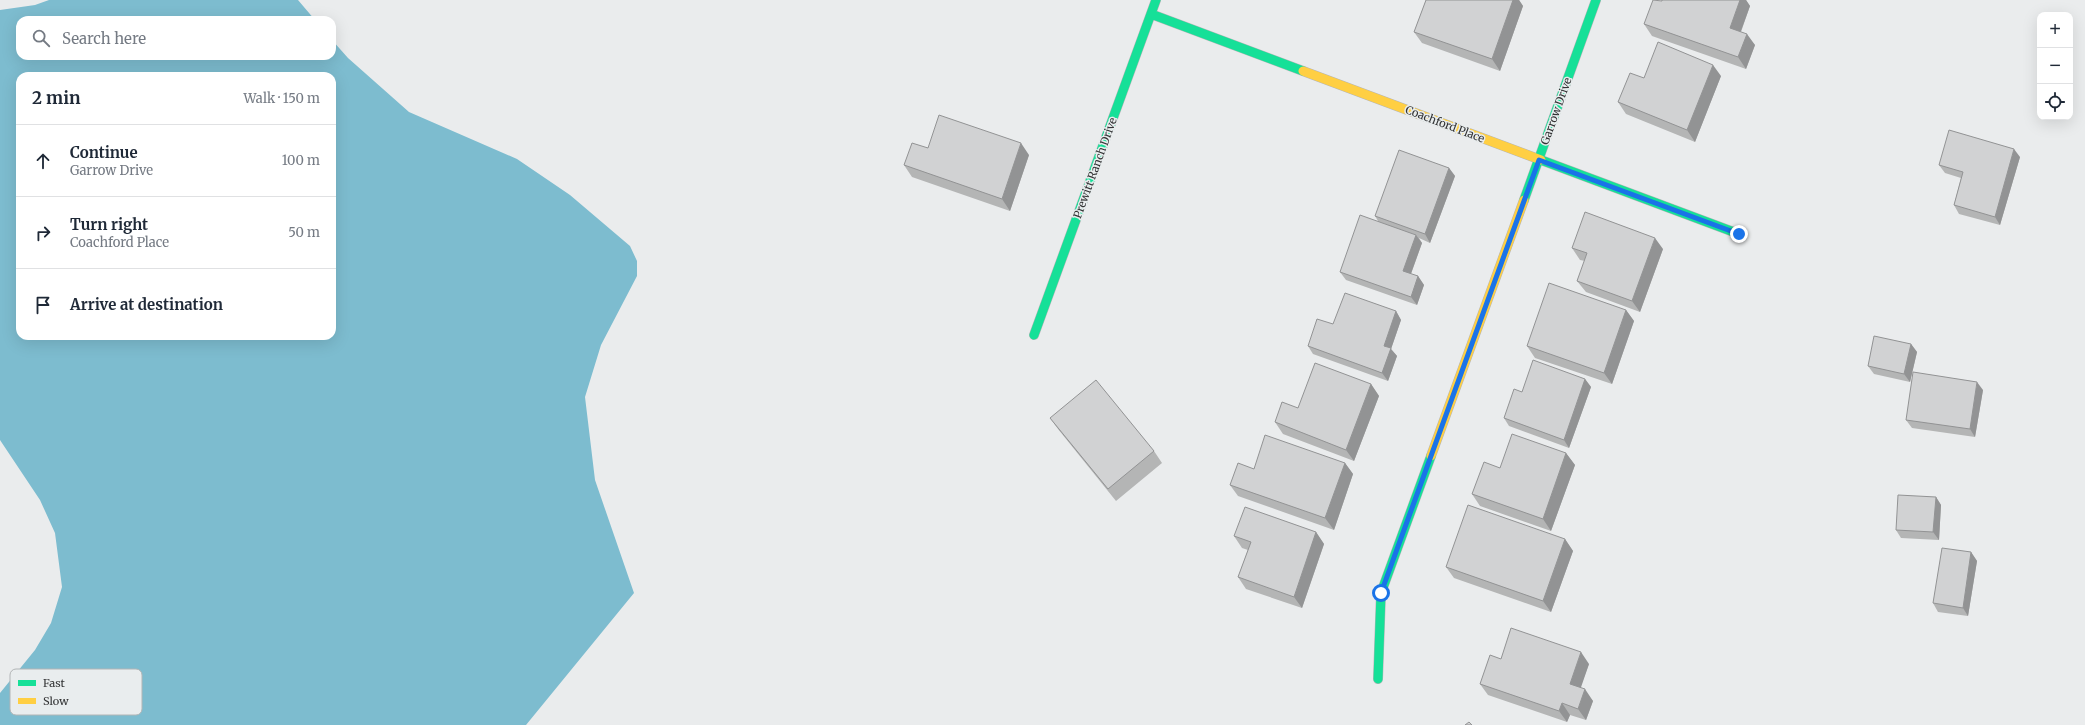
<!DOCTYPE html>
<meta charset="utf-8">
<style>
body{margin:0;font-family:Merriweather,serif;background:#f6f6f7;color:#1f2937}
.controls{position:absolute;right:12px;top:12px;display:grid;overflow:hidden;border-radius:8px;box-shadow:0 4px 16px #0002}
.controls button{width:36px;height:36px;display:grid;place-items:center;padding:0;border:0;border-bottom:1px solid #e0e1e3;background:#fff;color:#1f2937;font:20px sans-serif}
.stop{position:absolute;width:12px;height:12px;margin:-9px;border:3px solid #1a73e8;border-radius:50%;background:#fff}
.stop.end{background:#1a73e8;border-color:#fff;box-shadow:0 1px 4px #0008}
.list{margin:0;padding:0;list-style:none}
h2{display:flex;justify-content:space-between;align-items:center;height:52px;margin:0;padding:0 16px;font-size:17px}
h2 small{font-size:13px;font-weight:400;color:#747a83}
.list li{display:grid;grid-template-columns:26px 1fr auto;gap:12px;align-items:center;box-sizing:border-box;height:72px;padding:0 16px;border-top:1px solid #e0e1e3}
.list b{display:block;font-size:15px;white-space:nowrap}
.list p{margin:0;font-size:13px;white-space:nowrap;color:#747a83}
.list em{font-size:13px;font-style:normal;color:#747a83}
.icon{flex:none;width:22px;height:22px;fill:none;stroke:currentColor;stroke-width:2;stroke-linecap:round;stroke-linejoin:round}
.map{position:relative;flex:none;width:2085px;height:725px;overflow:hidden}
.search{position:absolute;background:#fff;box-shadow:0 4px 16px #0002;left:16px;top:16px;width:320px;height:44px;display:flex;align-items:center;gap:10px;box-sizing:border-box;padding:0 14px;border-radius:12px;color:#747a83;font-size:15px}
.panel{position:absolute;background:#fff;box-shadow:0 4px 16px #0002;left:16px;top:72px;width:320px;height:268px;border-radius:12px}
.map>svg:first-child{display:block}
</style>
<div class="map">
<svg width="2085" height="725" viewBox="0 0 2085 725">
<rect width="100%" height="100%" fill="#eaeced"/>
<path fill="#7dbccf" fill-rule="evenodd" d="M49,0H298L315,20H20V56H332V40L348,58L409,112L517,159L570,195L630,246L637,261V276L601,345L585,397L595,480L634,593L526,725H0V693L35,650L51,623L62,587L55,533L40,500L0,440V10L35,5ZM20,76H332V336H20Z"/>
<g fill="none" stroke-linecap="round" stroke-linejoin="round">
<g stroke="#b5b6b7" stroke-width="10">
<path id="fast" d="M1151,14L1303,71
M1541,160L1739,234
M1524,200L1596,0
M1034,335L1156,0
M1378,679L1381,593L1431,456"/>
</g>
<g stroke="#b5b6b7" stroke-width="10">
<path id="slow" d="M1303,71L1541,160
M1431,456L1524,200"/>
</g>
<use href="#fast" stroke="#16e098" stroke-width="9"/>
<use href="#slow" stroke="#ffcf43" stroke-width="9"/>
</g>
<path fill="#b4b5b5" d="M1426,0H1519L1523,6L1500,71L1422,43L1414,32Z
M1662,0H1746L1750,6L1741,32L1755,45L1746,69L1652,36L1644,24Z
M1721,76L1695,142L1626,114L1618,102L1644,78Z
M928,148L1029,155L1010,211L912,177L904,165Z
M2020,157L2000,225L1959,214L1954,205L1961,178L1945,173L1939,165Z
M1449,168L1455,176L1430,243L1419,238L1422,243L1411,274L1418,276L1424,285L1417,305L1346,280L1340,272L1378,221L1375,216Z
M1572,248L1663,249L1640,312L1586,292L1577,281L1585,261L1580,260Z
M1626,310L1634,321L1612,384L1535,358L1527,346Z
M1396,311L1401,320L1391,349L1397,356L1388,381L1313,354L1308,346L1333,324Z
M1911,344L1917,352L1910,382L1874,374L1868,366Z
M1585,379L1591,387L1569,448L1509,426L1504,418L1522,392Z
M1371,384L1379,396L1354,461L1283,434L1275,422L1298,408Z
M1983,390L1975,437L1912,428L1906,420Z
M1050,418L1154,451L1162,463L1116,501L1058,429Z
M1566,453L1575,465L1551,531L1480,506L1472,494Z
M1345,463L1353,474L1334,530L1238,496L1230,485L1254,469Z
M1936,497L1941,505L1939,540L1901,538L1896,530Z
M1316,532L1324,544L1302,608L1246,589L1238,577L1248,550L1242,548L1234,536Z
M1565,539L1573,551L1551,612L1454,578L1446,567Z
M1971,552L1977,561L1968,616L1938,612L1933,603Z
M1501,659L1589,664L1580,688L1593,701L1586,720L1570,715L1567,722L1488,695L1480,684Z"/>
<path fill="#929394" d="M1513,0H1519L1523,6L1500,71L1492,59Z
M1740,0H1746L1750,6L1738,39L1730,28Z
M1747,34L1755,45L1746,69L1738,57Z
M1713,65L1721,76L1695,142L1687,130Z
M1021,143L1029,155L1010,211L1002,199Z
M2014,149L2020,157L2000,225L1995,217Z
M1449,168L1455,176L1430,243L1425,234Z
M1416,235L1422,243L1409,279L1403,271Z
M1655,238L1663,249L1640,312L1632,301Z
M1418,276L1424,285L1417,305L1411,297Z
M1626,310L1634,321L1612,384L1604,373Z
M1396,311L1401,320L1391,349L1397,356L1388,381L1382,373L1384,346Z
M1911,344L1917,352L1910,382L1904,374Z
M1585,379L1591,387L1569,448L1564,440Z
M1977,382L1983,390L1975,437L1970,429Z
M1371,384L1379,396L1354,461L1346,450Z
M1566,453L1575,465L1551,531L1543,519Z
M1345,463L1353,474L1334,530L1325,518Z
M1936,497L1941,505L1939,540L1933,532Z
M1316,532L1324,544L1302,608L1294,597Z
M1565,539L1573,551L1551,612L1543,601Z
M1971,552L1977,561L1968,616L1963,608Z
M1581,652L1589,664L1578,696L1570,684Z
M1585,689L1593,701L1586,720L1578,709Z
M1562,703L1570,715L1567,722L1559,711Z"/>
<path fill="#d1d2d3" stroke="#929394" d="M1426,0H1513L1492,59L1414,32Z
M1653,0L1662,1V0H1740L1730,28L1747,34L1738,57L1644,24Z
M1658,42L1713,65L1687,130L1618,102L1630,73L1644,78Z
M939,115L1021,143L1002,199L904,165L912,143L928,148Z
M1949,130L2014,149L1995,217L1954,205L1963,172L1939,165Z
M1399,150L1449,168L1425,234L1375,216Z
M1585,212L1655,238L1632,301L1577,281L1587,253L1572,248Z
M1360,215L1416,235L1403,271L1418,276L1411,297L1340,272Z
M1549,283L1626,310L1604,373L1527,346Z
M1345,293L1396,311L1384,346L1391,348L1382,373L1308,346L1317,319L1333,324Z
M1874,336L1911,344L1904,374L1868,366Z
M1533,360L1585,379L1564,440L1504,418L1514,389L1522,392Z
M1315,363L1371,384L1346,450L1275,422L1282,402L1298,408Z
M1913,372L1977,382L1970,429L1906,420Z
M1096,380L1154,451L1108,489L1050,418Z
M1512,434L1566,453L1543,519L1472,494L1484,462L1500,468Z
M1265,435L1345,463L1325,518L1230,485L1238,463L1254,469Z
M1898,495L1936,497L1933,532L1896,530Z
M1468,505L1565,539L1543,601L1446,567Z
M1245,507L1316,532L1294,597L1238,577L1251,542L1234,536Z
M1942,548L1971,552L1963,608L1933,603Z
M1511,628L1581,652L1570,684L1585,689L1578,709L1562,703L1559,711L1480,684L1490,655L1501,659Z
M1469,722L1472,725H1465Z"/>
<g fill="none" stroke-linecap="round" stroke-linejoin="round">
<path stroke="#1a73e8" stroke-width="5" d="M1381,593L1539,160L1739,234"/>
</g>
<g text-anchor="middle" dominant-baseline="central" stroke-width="3" stroke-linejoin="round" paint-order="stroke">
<g font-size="11" fill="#323334" stroke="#e9edee">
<text transform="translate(1556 111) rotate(-70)">Garrow Drive</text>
<text transform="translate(1445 124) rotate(21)">Coachford Place</text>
<text transform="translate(1095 168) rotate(-70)">Prewitt Ranch Drive</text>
</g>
</g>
<rect x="10" y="669" width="132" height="46" rx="6" fill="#e9edee" stroke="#b2b5b6" stroke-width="1"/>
<rect x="18" y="680" width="18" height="6" fill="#16e098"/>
<rect x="18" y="698" width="18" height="6" fill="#ffcf43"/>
<g font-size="11" fill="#323334">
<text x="43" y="687">Fast</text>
<text x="43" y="705">Slow</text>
</g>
</svg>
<div class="controls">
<button>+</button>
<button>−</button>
<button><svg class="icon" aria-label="locate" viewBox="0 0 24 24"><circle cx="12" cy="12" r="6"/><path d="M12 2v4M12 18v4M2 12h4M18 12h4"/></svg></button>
</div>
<div class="stop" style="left:1381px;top:593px"></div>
<div class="stop end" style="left:1739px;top:234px"></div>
<div class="search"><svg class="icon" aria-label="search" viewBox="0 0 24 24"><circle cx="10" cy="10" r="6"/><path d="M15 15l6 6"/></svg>Search here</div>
<section class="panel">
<h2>2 min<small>Walk · 150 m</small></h2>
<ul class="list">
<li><svg class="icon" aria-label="ahead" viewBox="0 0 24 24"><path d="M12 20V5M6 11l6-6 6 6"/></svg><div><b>Continue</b><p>Garrow Drive</p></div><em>100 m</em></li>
<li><svg class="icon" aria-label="right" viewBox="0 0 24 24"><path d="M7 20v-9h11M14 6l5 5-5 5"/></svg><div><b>Turn right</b><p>Coachford Place</p></div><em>50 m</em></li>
<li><svg class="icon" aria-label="arrive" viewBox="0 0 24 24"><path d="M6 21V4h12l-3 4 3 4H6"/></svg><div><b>Arrive at destination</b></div></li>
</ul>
</section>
</div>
